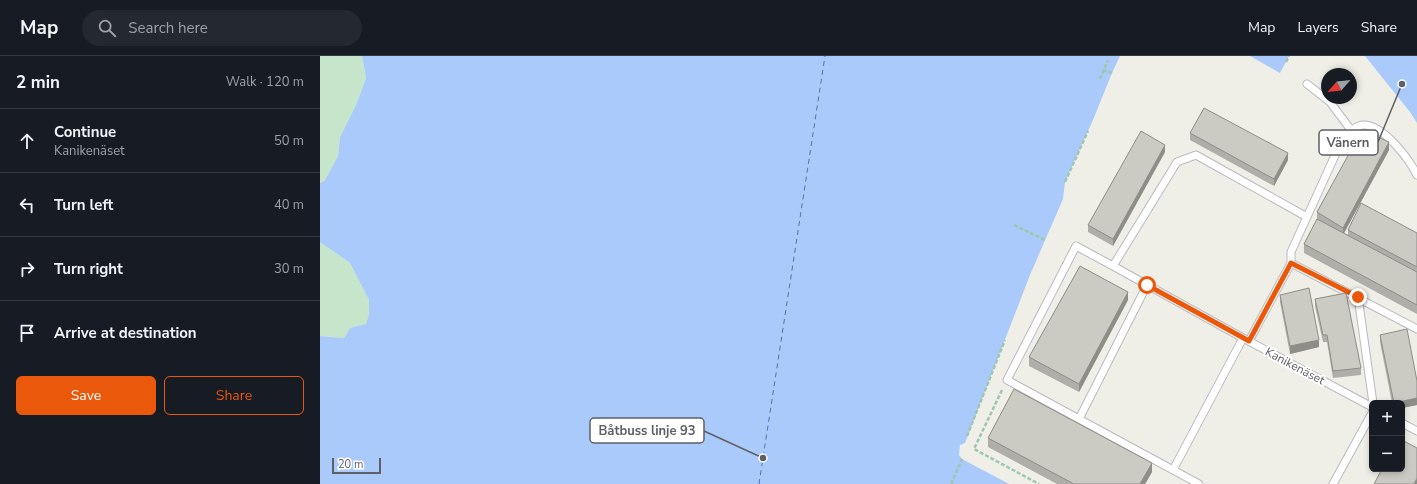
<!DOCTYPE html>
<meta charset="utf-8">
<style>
body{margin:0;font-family:"Nunito Sans",sans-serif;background:#242831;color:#f1f3f6}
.controls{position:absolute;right:12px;bottom:12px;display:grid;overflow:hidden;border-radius:6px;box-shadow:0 2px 6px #0003}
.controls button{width:36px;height:36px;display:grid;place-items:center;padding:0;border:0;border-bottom:1px solid #363941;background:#171b24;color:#f1f3f6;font:20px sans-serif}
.compass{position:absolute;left:1001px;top:12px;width:36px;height:36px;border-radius:50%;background:#171b24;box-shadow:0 2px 6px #0003;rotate:242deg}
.scale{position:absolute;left:12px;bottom:10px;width:49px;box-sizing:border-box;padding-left:4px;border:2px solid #5e6066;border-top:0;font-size:11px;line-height:14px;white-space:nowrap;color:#5e6066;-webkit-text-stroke:3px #fff;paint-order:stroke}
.stop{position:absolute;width:12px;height:12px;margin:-9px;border:3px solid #ea580c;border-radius:50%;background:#fff}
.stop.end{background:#ea580c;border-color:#fff;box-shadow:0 1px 4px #0008}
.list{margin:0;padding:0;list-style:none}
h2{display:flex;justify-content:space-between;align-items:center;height:52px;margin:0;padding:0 16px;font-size:17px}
h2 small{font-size:13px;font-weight:400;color:#9ea1a6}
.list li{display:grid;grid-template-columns:26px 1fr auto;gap:12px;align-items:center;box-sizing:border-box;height:64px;padding:0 16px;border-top:1px solid #363941}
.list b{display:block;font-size:15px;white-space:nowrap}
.list p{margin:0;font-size:13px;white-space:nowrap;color:#9ea1a6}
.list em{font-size:13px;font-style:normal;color:#9ea1a6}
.actions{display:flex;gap:8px;padding:12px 16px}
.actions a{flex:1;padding:9px 0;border:1px solid #ea580c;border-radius:6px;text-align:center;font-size:14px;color:#ea580c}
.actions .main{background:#ea580c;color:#fff}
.icon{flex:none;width:22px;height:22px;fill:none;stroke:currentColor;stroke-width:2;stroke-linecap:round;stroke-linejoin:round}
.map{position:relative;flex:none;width:1097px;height:428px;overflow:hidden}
header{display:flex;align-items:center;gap:24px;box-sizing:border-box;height:56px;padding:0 20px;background:#171b24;border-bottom:1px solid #363941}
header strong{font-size:19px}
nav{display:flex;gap:22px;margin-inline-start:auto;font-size:14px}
.search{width:280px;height:36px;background:#242831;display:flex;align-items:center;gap:10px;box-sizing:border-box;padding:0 14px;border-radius:22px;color:#9ea1a6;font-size:15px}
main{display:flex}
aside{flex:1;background:#171b24}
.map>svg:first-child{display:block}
</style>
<header>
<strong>Map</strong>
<div class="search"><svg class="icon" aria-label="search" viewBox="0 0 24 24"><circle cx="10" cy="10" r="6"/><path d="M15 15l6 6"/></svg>Search here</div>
<nav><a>Map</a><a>Layers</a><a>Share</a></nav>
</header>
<main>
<aside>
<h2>2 min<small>Walk · 120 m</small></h2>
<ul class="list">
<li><svg class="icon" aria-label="ahead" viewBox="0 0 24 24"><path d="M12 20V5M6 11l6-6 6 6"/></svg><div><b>Continue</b><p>Kanikenäset</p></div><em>50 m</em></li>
<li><svg class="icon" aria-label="left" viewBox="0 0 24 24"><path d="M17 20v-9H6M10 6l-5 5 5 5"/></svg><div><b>Turn left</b></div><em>40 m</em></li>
<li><svg class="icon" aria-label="right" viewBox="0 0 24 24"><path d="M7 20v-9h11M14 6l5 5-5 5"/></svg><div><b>Turn right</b></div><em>30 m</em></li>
<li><svg class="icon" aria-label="arrive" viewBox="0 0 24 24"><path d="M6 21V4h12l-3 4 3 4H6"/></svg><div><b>Arrive at destination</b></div></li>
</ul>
<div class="actions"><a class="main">Save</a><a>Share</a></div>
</aside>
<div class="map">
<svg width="1097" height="428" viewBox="0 0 1097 428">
<rect width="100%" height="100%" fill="#f0efe7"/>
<path fill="#c5e6cb" d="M0,0H42L46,22L36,49L20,81L18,100L5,124L0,127Z
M0,186L30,207L49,244V258L46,268L30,272L24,282L0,280Z"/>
<path fill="#abcafc" d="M42,0H800L792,17L773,64L745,126L743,143L710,219L645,387L640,389L639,399L642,403L689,428H0V280L24,282L30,272L46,268L49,258V244L30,207L0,186V127L5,124L18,100L20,81L36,49L46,22Z
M930,0H969L960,17Z
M1045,0H1097V67L1090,56Z"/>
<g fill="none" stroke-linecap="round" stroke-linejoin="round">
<path stroke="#4d70c0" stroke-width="1" stroke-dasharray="5 4" stroke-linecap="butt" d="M439,428L505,0"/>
<g stroke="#b9bac0" stroke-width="9">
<path id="lane" d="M987,28L1010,46L1031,74
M971,207V196L1022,84C1028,78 1034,70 1043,69C1063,68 1089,103 1097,119
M793,210L857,106L876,99L987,161
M1038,241L1053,347
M929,285L971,207L1097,273
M759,363L827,229
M1082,367L1097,375
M853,414L923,282
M879,428L687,324L756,190L793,210L923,282L1052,351
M1013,428L1052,357"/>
</g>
<path stroke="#9ec6b1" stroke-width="2.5" stroke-dasharray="4 2" stroke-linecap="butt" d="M966,6L969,0
M783,14L792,17
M780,23L788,4
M745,126L768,75
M694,169L725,184
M682,334L654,393L719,428
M647,380L685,284
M631,428L642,403"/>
<use href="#lane" stroke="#fff" stroke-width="7"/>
</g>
<path fill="#afaea8" d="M870,77L968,104L954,130L870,84Z
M1069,94L1024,177L1028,179V174L1097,177V258L984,197V188L997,163V156Z
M845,96L793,190L768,176V169Z
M960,239L999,291L970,298L960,246Z
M995,243L1041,312V319L1013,322L1007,286H1003L995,250Z
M808,244L759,336L709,310V301Z
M1060,279L1097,325V349L1082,352V347H1072L1060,286Z
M668,382L832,416L825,428H737L668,391Z"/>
<path fill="#8e8d88" d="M1069,86V94L1023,179V172Z
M845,89V96L793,190V183Z
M968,97V104L954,130V123Z
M808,236V244L759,336V328Z
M999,284V291L970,298V290Z
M1097,342V349L1082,352V347H1074Z
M832,407V416L825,428H820Z
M1097,422V428H1094Z"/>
<path fill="#cbcac3" stroke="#8e8d88" d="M884,52L968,97L954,123L870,77Z
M1042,74L1069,86L1023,172L997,156Z
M821,75L845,89L793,183L768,169Z
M1041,147L1097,177V211L1028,174Z
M997,163L1097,216V249L984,188Z
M760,210L808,236L759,328L709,301Z
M989,232L999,284L970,290L960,239Z
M1026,237L1041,312L1013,315L1007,279H1003L995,243Z
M1087,273L1097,325V342L1074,347L1060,279Z
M694,333L832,407L820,428H754L668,382Z
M1082,384L1097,392V422L1094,428H1054L1062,413H1082Z"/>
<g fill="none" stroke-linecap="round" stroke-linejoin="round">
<path stroke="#ea580c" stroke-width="5" d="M827,229L929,285L971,207L1038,241"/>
</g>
<g text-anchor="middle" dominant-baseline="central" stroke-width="4" stroke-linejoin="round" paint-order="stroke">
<g font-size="12" fill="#5e6066" stroke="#fff">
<text transform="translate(975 310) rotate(28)">Kanikenäset</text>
</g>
</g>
<path fill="none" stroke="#5e6066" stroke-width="1.5" d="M1082 28L1058 86M443 402L384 375"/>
<g fill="#5e6066" stroke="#fff" stroke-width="1.5">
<circle cx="1082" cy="28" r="4"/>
<circle cx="443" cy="402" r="4"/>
</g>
<g fill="#fff" stroke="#5e6066" stroke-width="1.5">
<rect x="999" y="74" width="59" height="25" rx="4"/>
<rect x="270" y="362" width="114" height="25" rx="4"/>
</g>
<g font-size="13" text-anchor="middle" font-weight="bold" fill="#5e6066">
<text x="1028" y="91">Vänern</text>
<text x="327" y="379">Båtbuss linje 93</text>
</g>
</svg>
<div class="controls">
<button>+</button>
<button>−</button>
</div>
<svg class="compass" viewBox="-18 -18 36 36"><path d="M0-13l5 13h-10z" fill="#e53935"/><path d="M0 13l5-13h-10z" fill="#9ea1a6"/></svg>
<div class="scale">20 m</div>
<div class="stop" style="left:827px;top:229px"></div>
<div class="stop end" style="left:1038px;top:241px"></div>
</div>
</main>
